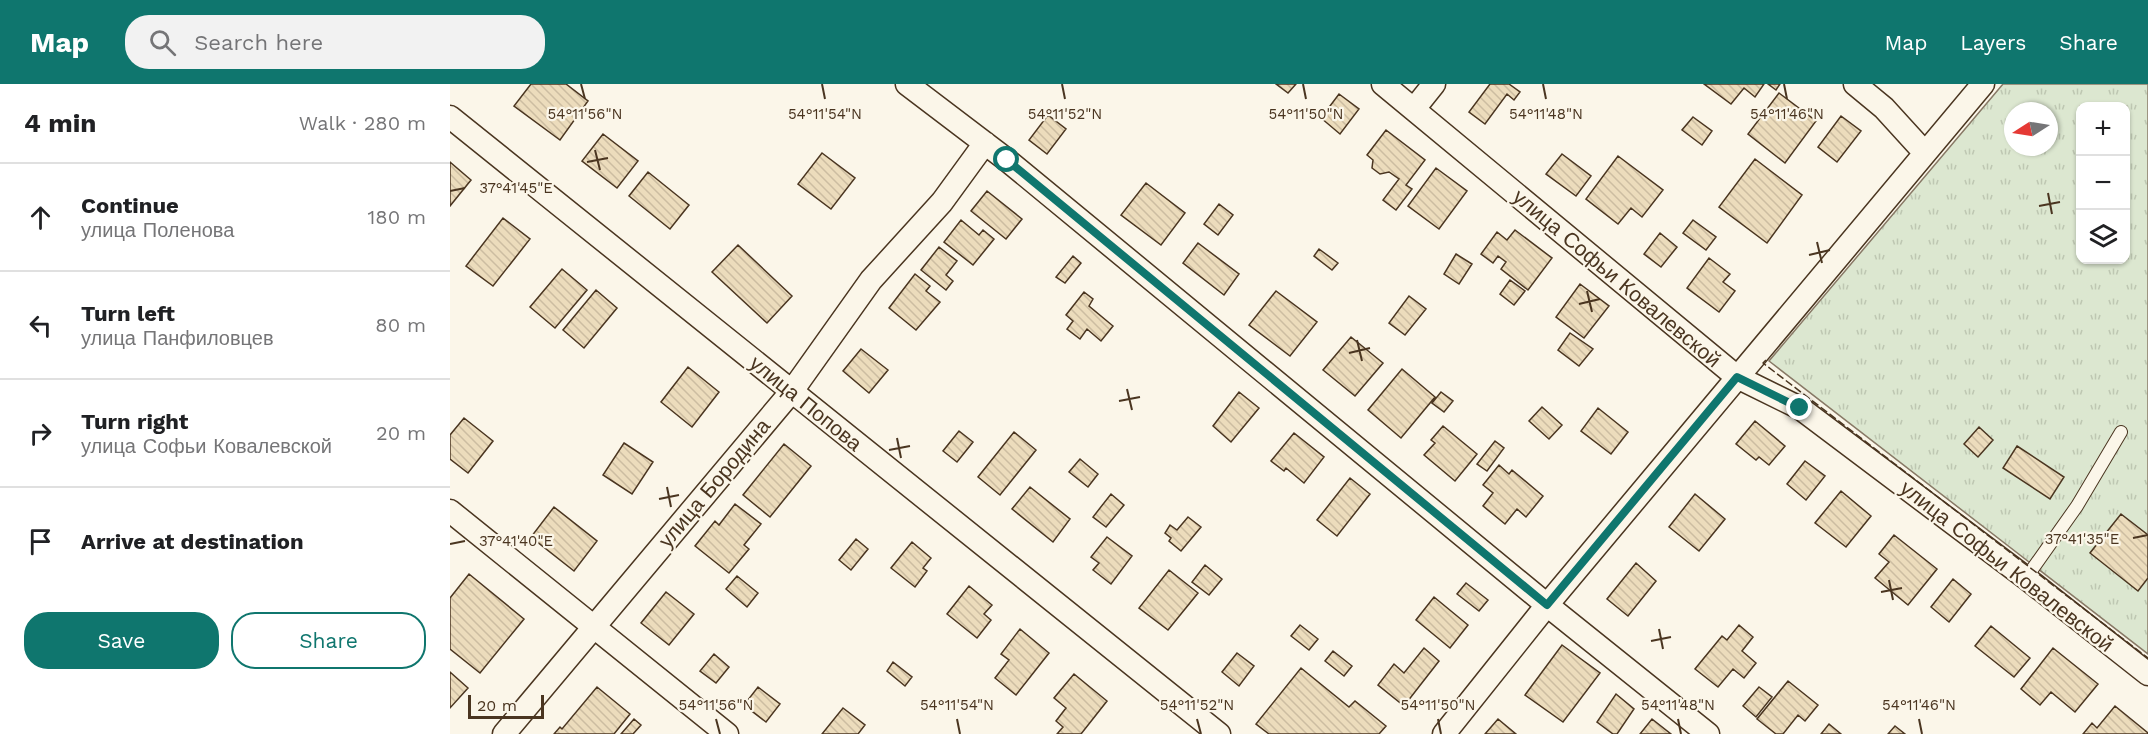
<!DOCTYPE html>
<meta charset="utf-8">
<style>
body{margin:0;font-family:"Work Sans",sans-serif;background:#f2f2f2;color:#202124}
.controls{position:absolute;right:18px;top:18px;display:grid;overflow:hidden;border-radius:12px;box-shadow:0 2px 4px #0004}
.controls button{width:54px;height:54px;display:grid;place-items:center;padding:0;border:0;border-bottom:2px solid #e0e0e0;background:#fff;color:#202124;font:30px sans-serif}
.compass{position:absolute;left:1554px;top:18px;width:54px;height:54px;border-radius:50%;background:#fff;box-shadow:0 2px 4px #0004;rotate:258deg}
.scale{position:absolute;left:18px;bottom:15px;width:76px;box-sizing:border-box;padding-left:6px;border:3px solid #4a3520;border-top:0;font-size:16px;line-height:21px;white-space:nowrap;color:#4a3520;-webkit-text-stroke:4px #fbf6e9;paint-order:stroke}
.stop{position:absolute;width:18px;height:18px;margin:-14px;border:4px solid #0f766e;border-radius:50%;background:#fff}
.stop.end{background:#0f766e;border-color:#fff;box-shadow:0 2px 6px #0008}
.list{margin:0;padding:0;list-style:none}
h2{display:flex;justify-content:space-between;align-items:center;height:78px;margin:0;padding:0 24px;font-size:26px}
h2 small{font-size:20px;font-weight:400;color:#757577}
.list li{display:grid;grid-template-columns:39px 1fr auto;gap:18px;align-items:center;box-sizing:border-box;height:108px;padding:0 24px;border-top:2px solid #e0e0e0}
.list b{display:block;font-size:22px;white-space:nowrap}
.list p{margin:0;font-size:20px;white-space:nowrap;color:#757577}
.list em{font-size:20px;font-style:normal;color:#757577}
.actions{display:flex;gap:12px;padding:18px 24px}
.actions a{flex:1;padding:14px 0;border:2px solid #0f766e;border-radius:24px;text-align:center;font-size:21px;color:#0f766e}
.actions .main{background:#0f766e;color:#fff}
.icon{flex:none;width:33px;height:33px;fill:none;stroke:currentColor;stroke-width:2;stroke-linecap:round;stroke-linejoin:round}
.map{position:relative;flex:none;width:1698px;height:650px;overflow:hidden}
header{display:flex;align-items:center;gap:36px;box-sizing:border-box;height:84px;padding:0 30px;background:#0f766e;color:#fff}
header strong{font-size:28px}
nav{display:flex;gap:33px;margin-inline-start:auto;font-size:21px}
.search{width:420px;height:54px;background:#f2f2f2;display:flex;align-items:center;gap:15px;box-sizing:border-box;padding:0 21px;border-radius:24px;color:#757577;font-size:22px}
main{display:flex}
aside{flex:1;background:#fff}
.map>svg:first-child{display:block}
</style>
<header>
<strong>Map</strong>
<div class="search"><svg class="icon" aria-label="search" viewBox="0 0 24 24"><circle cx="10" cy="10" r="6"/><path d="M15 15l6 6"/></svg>Search here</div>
<nav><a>Map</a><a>Layers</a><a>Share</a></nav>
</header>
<main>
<aside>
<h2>4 min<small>Walk · 280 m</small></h2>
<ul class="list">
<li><svg class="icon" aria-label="ahead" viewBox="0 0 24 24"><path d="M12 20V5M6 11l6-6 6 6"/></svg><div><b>Continue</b><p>улица Поленова</p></div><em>180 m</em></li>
<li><svg class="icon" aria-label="left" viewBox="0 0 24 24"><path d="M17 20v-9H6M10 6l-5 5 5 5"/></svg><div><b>Turn left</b><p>улица Панфиловцев</p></div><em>80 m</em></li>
<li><svg class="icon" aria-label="right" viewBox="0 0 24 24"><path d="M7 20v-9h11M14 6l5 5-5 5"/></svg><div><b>Turn right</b><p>улица Софьи Ковалевской</p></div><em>20 m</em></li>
<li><svg class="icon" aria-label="arrive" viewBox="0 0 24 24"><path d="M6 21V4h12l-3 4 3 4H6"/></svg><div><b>Arrive at destination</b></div></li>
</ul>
<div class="actions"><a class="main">Save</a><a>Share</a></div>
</aside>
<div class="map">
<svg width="1698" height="650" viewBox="0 0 1698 650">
<defs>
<pattern id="park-tufts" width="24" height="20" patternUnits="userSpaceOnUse" patternTransform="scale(1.5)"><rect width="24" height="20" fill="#dce7d0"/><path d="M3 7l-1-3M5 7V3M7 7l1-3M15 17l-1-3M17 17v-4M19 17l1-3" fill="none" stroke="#bec7b2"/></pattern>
<pattern id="building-back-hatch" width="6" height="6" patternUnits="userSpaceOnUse" patternTransform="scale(1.5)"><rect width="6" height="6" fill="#ecdcbc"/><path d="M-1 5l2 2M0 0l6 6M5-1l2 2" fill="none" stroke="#ccbda1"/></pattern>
</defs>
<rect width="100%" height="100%" fill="#fbf6e9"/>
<path fill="url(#park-tufts)" stroke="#887966" stroke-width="1.5" fill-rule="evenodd" d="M1553,0H1698V570L1319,277ZM1630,22H1676V176H1630ZM1563,27H1599V63H1563Z"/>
<path fill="url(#building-back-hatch)" stroke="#4a3520" stroke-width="1.5" d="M81,0H116L138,17L110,56L64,22Z
M826,0H846L838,9Z
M1040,0H1059L1070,8L1064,16L1057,10L1035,40L1019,28Z
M1254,0H1314L1305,13L1294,4L1281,20Z
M1318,0H1330L1326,6Z
M1329,9L1366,37L1335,79L1298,50Z
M889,10L909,25L890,50L871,34Z
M598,31L616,45L597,70L579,56Z
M1391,32L1411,47L1387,78L1368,63Z
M1243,33L1262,47L1252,61L1232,46Z
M936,46L975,76L956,101L962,105L946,126L933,116L949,95L939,88L930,90L922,84L923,76L917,71Z
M153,50L188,77L167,104L132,77Z
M372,69L405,94L381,125L348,100Z
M1112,70L1141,92L1126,112L1096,90Z
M1168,72L1213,106L1192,133L1181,124L1168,140L1136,115Z
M1305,75L1352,111L1317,159L1269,123Z
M0,78L21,96L0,122Z
M986,84L1017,107L989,145L958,122Z
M198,88L239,121L220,145L179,112Z
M696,99L735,129L711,161L671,131Z
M537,107L572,135L556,155L521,127Z
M769,120L783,131L768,151L754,140Z
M53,134L80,155L43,202L16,182Z
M511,136L529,151L533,146L544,155L523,181L494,158Z
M1243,136L1266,153L1256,166L1233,149Z
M1065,146L1102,174L1078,206L1051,185L1056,178L1048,172L1043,179L1031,170L1047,148L1057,156Z
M1210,149L1227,163L1211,183L1194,170Z
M748,159L789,190L774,211L733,179Z
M288,161L342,212L317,239L262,188Z
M489,163L507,177L496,191L503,197L496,206L471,186Z
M869,165L888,179L882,186L864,172Z
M1006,170L1022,180L1009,200L994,190Z
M623,172L631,179L615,199L606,193Z
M1259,174L1280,190L1273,198L1285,207L1269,228L1237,204Z
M112,185L137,206L105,244L80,223Z
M465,190L480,202L476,207L490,218L466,246L439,224Z
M1060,196L1075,207L1064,221L1050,210Z
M1130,200L1159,222L1134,254L1106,233Z
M146,206L167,224L134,264L113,246Z
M826,207L867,238L840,272L799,241Z
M634,208L643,215L639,222L663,242L651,257L637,245L630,255L617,245L623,237L616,231Z
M959,212L976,225L955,251L939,239Z
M1120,249L1143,265L1129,282L1108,266Z
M901,253L933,279L905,312L873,286Z
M411,265L438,286L419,309L393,287Z
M238,283L269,308L242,343L211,318Z
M952,285L985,313L951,354L918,326Z
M789,308L809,324L781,358L763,342Z
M991,308L1003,317L994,328L982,319Z
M1092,323L1112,341L1099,355L1079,337Z
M1148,324L1178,348L1161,370L1131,347Z
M14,334L43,357L18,389L0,375V351Z
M1305,337L1335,362L1319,381L1309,373L1306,376L1286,360Z
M993,342L1027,370L1005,397L974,371L985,359L981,356Z
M1529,343L1543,356L1528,373L1514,360Z
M509,347L523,358L507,378L493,367Z
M564,348L586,366L550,411L528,393Z
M844,349L874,373L854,399L836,384L834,387L821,377Z
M1045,357L1054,364L1037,387L1027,380Z
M174,359L203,378L182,410L153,391Z
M334,360L361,382L320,433L293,411Z
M1567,362L1614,393L1600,415L1553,384Z
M630,375L648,390L638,403L619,388Z
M1355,377L1375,392L1356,416L1337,400Z
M1049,381L1059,390L1062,386L1093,412L1076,433L1067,425L1055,440L1033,422L1043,409L1033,401Z
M900,394L920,410L887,452L867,436Z
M580,403L620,435L603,458L562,425Z
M1391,407L1421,432L1396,463L1365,439Z
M661,410L674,421L656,443L643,433Z
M1245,410L1275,435L1249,467L1219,443Z
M285,420L311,440L294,461L299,465L279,489L245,462L265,437L269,441Z
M104,423L147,457L124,487L81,453Z
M1671,430L1698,451V494L1688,507L1640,469Z
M738,433L751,443L731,467L719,457L721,454L715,449L720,441L727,446Z
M1444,451L1487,485L1458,521L1425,494L1439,478L1429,470Z
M657,453L682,472L661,500L643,486L649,479L641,473Z
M406,455L418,465L401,486L389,476Z
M462,458L481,474L473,484L477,487L465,503L441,484Z
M1186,479L1206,497L1178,532L1157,515Z
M755,481L772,495L759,511L742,498Z
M719,486L748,509L718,546L689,524Z
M19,490L74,535L30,589L0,565V514Z
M287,492L308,509L297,523L276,505Z
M1503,495L1521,510L1499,538L1481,523Z
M1016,499L1038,516L1029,527L1007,510Z
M519,502L542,521L534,530L541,536L527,554L497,530Z
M216,508L244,530L219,561L191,539Z
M984,513L1018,541L1000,564L966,536Z
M850,541L868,555L859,566L841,552Z
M1289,541L1303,553L1292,567L1306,579L1294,594L1283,585L1268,603L1245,585L1272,552L1277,556Z
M1541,542L1580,574L1564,593L1525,562Z
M570,545L599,569L566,611L545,594L559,576L551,570Z
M1112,561L1150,589L1113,638L1075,611Z
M974,564L989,577L954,622L928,601L944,580L954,589Z
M1603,564L1648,600L1625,628L1601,608L1590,621L1571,605Z
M883,567L902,582L894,592L875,577Z
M787,569L804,582L789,602L772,588Z
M264,570L279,583L266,599L250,587Z
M443,578L462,593L455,602L437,587Z
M851,584L899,623L905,617L936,642L929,650H819L806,640Z
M0,588L18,604L0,624Z
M624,590L657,617L631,650H607L613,643L606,637L616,624L604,614Z
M1338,597L1368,621L1355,637L1348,631L1333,650H1326L1307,635Z
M147,603L180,630L164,650H104L110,643L112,645Z
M308,603L330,620L316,638L294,621Z
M1309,603L1322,613L1306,633L1293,622Z
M1166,610L1184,625L1167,650H1163L1147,638Z
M1665,622L1698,649V650H1633L1642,639L1647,644Z
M393,624L415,641L408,650H372Z
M184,635L191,641L183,650H171Z
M1048,635L1066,650H1035Z
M1202,635L1221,650H1190Z
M1379,640L1391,650H1371Z
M1445,642L1455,650H1438Z"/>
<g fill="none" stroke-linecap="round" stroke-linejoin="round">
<g stroke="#4a3520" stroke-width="14">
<path id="lane" d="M1576,494L1627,422L1671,348"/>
</g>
<g stroke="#4a3520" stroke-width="25">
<path id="street" d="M457,0L557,76L1097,521L1258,650
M933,0L1287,293L1350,324L1576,494L1698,590
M1405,0L1434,24L1475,69
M964,25L984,0
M0,33L769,650
M0,427L277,650
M54,650L342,307L421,196L492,118L535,59
M994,650L1097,521L1533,0"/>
</g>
<use href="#lane" stroke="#fbf6e9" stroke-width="12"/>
<use href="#street" stroke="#fbf6e9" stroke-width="22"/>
<path stroke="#4a3520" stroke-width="1.5" stroke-dasharray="8 3" stroke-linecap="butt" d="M1316,276L1313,279L1698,574"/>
</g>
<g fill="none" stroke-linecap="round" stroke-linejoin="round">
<path stroke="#0f766e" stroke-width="8" d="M557,76L1097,521L1287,293L1350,324"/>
</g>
<path fill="none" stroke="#4a3520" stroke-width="2" d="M131,0L135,15M372,0L375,15M612,0L615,15M853,0L856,15M1093,0L1096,15M1334,0L1337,15M145,66L150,86M137,78L158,74M0,107L15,104M1598,109L1602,130M1589,122L1610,118M1367,158L1372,179M1359,171L1380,166M1137,207L1142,228M1129,220L1150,215M907,256L912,277M899,269L920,264M677,305L682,326M669,317L690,313M447,354L451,374M439,366L460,362M217,403L221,423M209,415L229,411M1683,454L1698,451M0,460L15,457M1439,496L1443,516M1431,508L1452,504M1209,545L1213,565M1201,557L1221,553M266,635L270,650M507,635L510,650M747,635L751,650M988,635L991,650M1228,635L1231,650M1469,635L1472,650"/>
<g text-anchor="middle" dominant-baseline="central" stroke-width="4.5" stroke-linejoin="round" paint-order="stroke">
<g font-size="21" fill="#4a3520" stroke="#fbf6e9">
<text transform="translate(1167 194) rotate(40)">улица Софьи Ковалевской</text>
<text transform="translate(356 319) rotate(39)">улица Попова</text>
<text transform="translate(264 399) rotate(-50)">улица Бородина</text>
<text transform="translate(1557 482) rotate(38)">улица Софьи Ковалевской</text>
</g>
</g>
<g font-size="15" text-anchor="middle" fill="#4a3520" stroke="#fbf6e9" stroke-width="4.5" stroke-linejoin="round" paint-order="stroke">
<text x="135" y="35">54°11'56"N</text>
<text x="375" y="35">54°11'54"N</text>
<text x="615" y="35">54°11'52"N</text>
<text x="856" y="35">54°11'50"N</text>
<text x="1096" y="35">54°11'48"N</text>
<text x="1337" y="35">54°11'46"N</text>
<text x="66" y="109">37°41'45"E</text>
<text x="1632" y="460">37°41'35"E</text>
<text x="66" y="462">37°41'40"E</text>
<text x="1228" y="626">54°11'48"N</text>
<text x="266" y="626">54°11'56"N</text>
<text x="507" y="626">54°11'54"N</text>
<text x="747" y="626">54°11'52"N</text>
<text x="988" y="626">54°11'50"N</text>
<text x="1469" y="626">54°11'46"N</text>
</g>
</svg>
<div class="controls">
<button>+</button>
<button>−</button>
<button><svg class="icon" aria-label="layers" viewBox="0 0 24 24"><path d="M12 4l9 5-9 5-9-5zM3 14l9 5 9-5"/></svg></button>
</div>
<svg class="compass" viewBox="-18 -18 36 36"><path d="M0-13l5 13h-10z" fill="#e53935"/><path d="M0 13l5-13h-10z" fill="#757577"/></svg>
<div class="scale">20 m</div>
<div class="stop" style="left:557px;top:76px"></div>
<div class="stop end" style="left:1350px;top:324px"></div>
</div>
</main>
